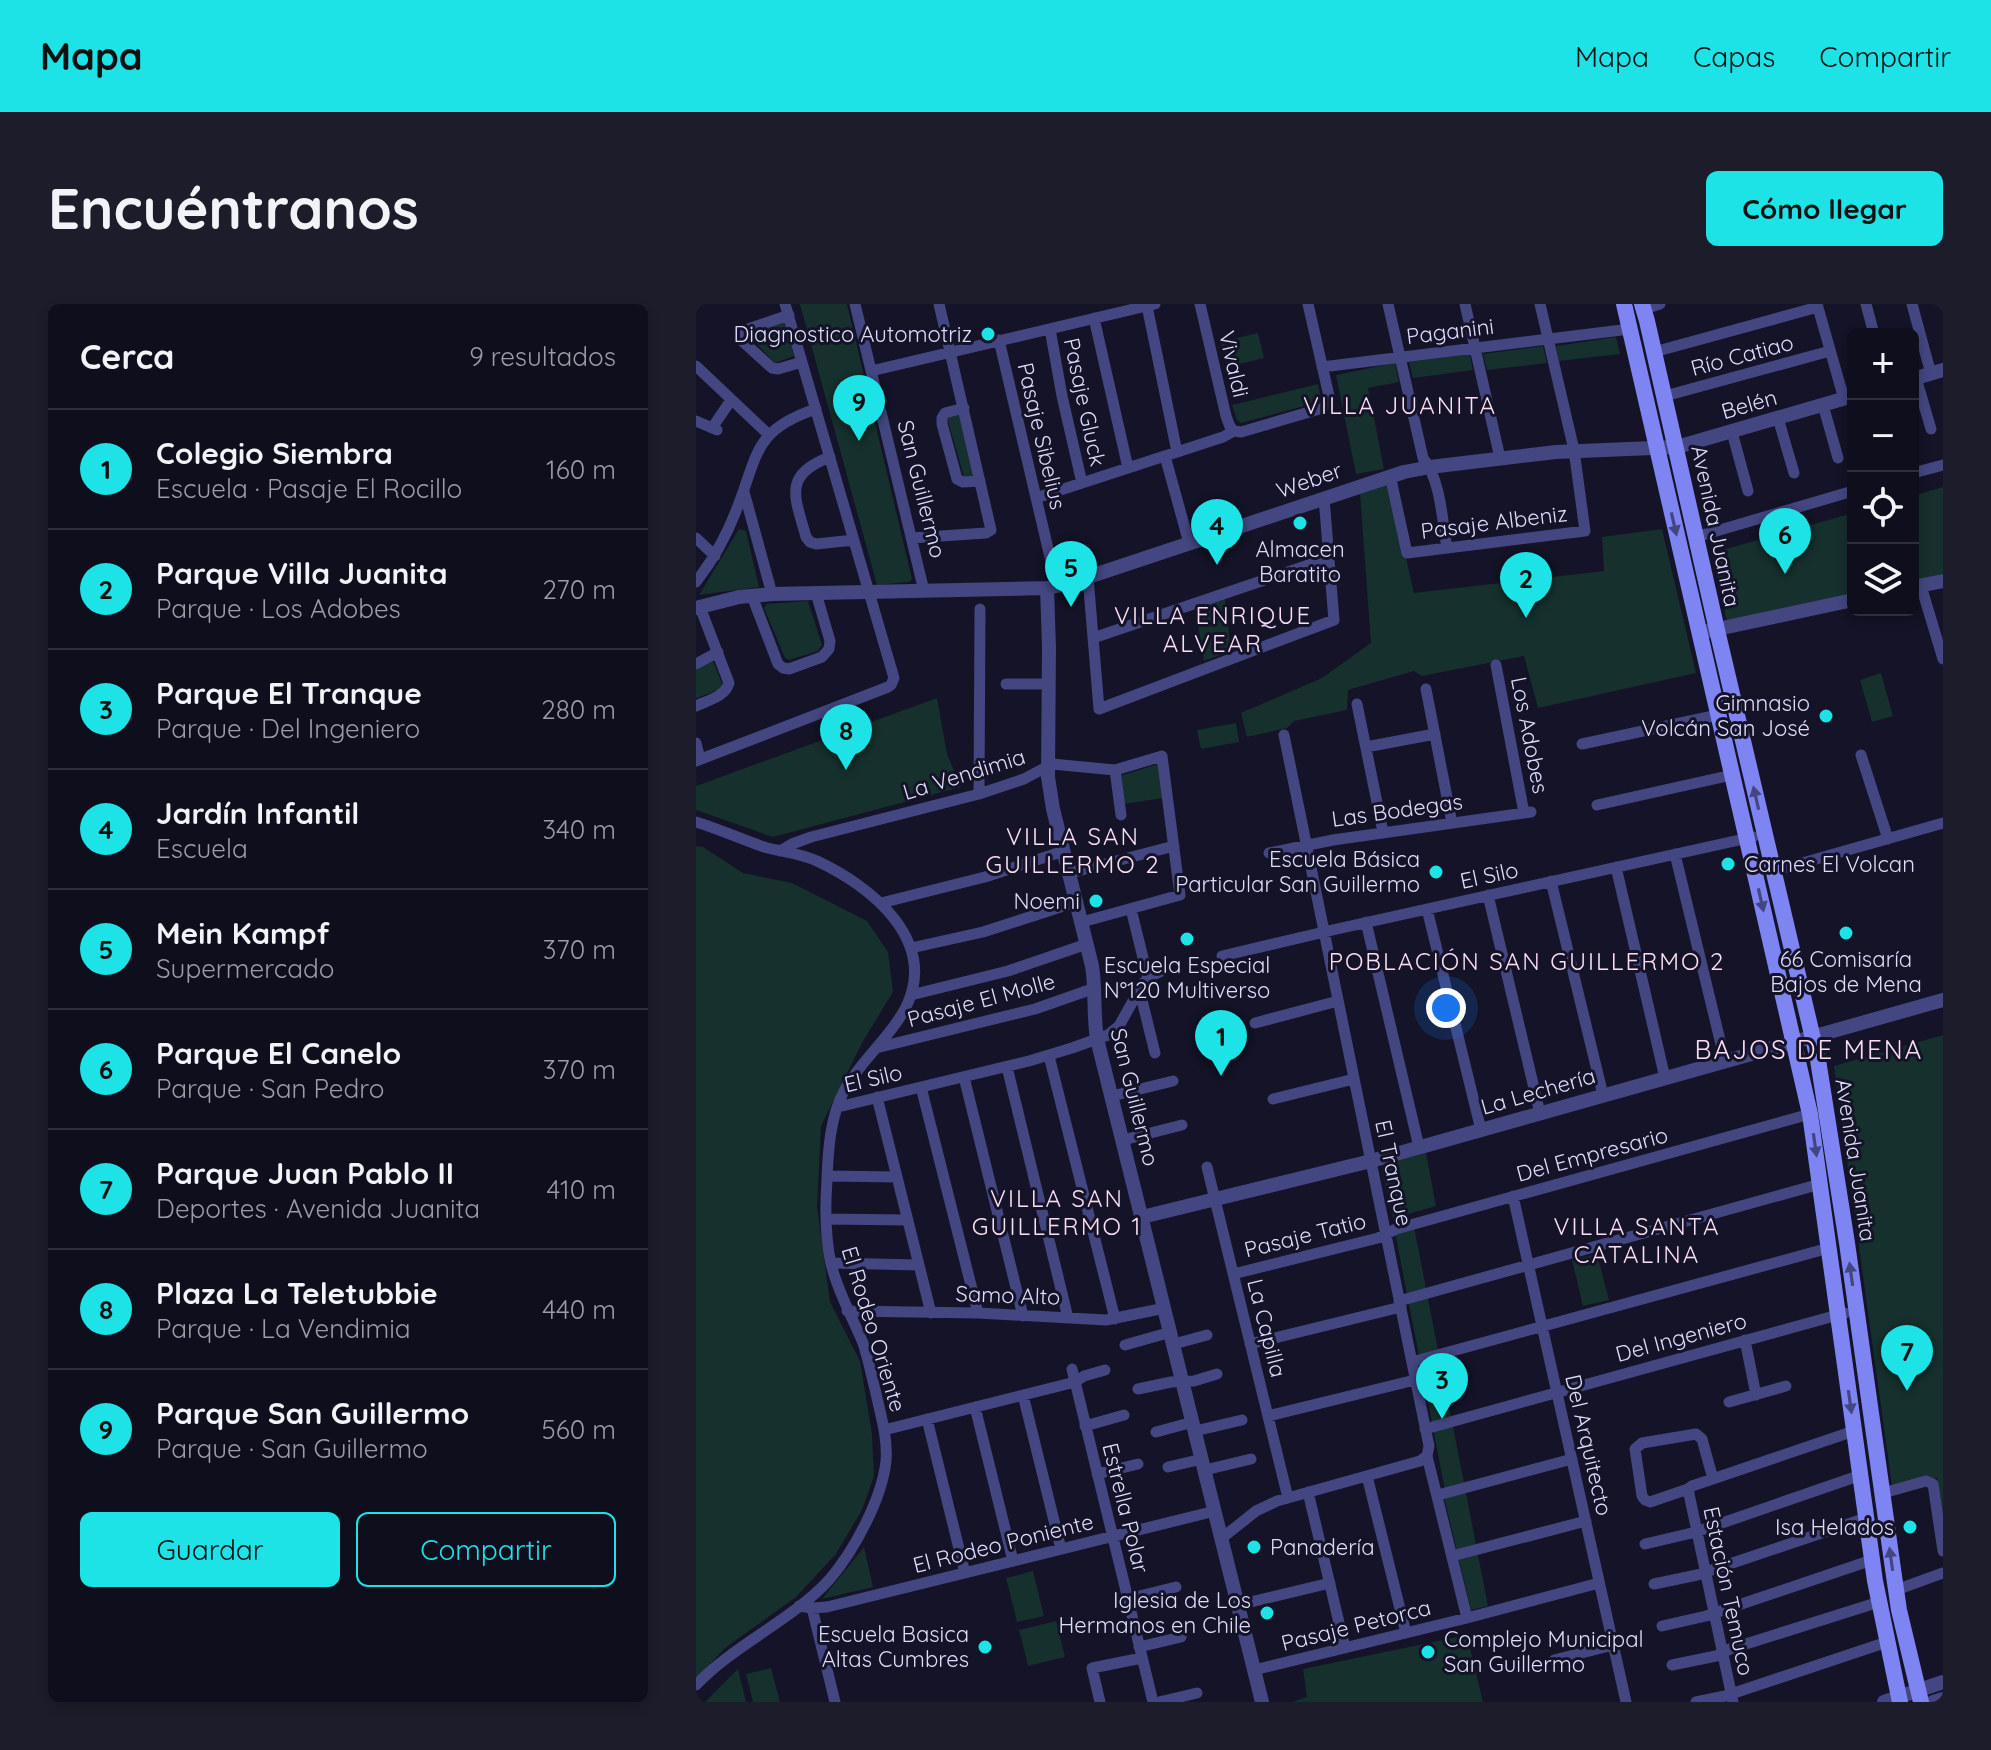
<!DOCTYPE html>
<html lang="es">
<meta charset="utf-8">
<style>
body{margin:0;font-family:Quicksand,sans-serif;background:#1d1c2a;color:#f1f3f6}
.controls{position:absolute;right:24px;top:24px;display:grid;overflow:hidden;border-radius:12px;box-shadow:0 4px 12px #0003}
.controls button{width:72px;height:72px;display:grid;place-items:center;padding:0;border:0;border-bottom:2px solid #2f2e3b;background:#0f0e1d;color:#f1f3f6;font:40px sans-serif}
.you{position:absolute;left:750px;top:704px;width:28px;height:28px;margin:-20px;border:6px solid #fff;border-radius:50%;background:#1a73e8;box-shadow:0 0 0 12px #1a73e833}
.badge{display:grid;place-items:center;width:52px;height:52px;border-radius:50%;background:#1de2e6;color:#111;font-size:26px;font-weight:700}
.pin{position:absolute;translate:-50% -66px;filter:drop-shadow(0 2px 4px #0008)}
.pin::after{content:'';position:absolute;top:42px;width:28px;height:24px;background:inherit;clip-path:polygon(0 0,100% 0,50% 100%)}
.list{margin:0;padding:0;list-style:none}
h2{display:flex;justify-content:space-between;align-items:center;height:104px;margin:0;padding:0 32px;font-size:34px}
h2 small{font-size:26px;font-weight:400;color:#9b9ca4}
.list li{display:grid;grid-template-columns:52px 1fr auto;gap:24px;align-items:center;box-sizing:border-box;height:120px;padding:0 32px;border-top:2px solid #2f2e3b}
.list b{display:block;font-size:30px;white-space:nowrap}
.list p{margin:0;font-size:26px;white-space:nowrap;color:#9b9ca4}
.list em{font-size:26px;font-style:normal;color:#9b9ca4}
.actions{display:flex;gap:16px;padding:24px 32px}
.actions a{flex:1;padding:18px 0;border:2px solid #1de2e6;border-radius:12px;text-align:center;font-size:28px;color:#1de2e6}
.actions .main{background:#1de2e6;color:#111}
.icon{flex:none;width:44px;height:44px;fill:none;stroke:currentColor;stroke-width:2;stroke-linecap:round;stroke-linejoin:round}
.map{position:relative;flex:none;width:1247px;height:1398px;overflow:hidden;border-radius:12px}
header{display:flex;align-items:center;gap:48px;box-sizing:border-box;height:112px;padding:0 40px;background:#1de2e6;color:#111}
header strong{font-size:38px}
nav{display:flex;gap:44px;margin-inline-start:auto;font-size:28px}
.intro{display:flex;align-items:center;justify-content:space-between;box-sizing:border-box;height:192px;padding:0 48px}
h1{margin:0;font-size:56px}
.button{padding:20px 36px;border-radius:12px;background:#1de2e6;color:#111;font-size:28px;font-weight:700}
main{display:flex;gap:48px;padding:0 48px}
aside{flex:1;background:#0f0e1d;border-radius:12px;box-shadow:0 4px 12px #0003}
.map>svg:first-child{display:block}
</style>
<header>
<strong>Mapa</strong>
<nav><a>Mapa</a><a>Capas</a><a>Compartir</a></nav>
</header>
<div class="intro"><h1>Encuéntranos</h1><a class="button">Cómo llegar</a></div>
<main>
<aside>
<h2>Cerca<small>9 resultados</small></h2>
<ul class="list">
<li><span class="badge">1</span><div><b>Colegio Siembra</b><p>Escuela · Pasaje El Rocillo</p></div><em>160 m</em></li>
<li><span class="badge">2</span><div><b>Parque Villa Juanita</b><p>Parque · Los Adobes</p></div><em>270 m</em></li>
<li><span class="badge">3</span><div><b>Parque El Tranque</b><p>Parque · Del Ingeniero</p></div><em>280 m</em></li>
<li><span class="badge">4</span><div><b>Jardín Infantil</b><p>Escuela</p></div><em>340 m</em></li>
<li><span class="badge">5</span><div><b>Mein Kampf</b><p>Supermercado</p></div><em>370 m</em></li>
<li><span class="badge">6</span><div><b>Parque El Canelo</b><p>Parque · San Pedro</p></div><em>370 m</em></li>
<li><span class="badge">7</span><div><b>Parque Juan Pablo II</b><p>Deportes · Avenida Juanita</p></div><em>410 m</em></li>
<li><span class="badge">8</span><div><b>Plaza La Teletubbie</b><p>Parque · La Vendimia</p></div><em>440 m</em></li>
<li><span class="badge">9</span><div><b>Parque San Guillermo</b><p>Parque · San Guillermo</p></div><em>560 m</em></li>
</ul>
<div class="actions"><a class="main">Guardar</a><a>Compartir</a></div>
</aside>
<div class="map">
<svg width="1247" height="1398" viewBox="0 0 1247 1398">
<rect width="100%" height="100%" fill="#141327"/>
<path fill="#16302d" d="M104,0H151L216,275L213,278L181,281Z
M88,16L98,52L79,59L51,30Z
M562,29L568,54L531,63L525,38Z
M920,33L924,50L863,57L860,42Z
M847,42L851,59L791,66L787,50Z
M774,50L777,66L717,74L713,58Z
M699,59L703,78L672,84L688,165L660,170L640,71Z
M622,80L625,94L623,98L545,119L541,116L536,101Z
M263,111L278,171L269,176L251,114Z
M693,180L718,289L908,267L906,233L966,225L1000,369L842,404L828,352L726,372L718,367L652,386L651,406L598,417L591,424L551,433L545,409L626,374L675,339L664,189Z
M1247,183V270L1217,277V192Z
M1157,209V290L1031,318L1016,249Z
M43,225L50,227L63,283L3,291Z
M529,295L535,347L508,357L499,304Z
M112,297L126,341L122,347L93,356L89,354L68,304L71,300Z
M17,357L28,384L0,394V366Z
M1185,369L1197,412L1176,418L1164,376Z
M241,394L251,450L265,483L77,533L0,506V482Z
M540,419L543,438L505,445L501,426Z
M462,460L467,494L428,500L424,472Z
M0,542L7,543L47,569L96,579L171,617L192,648L197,688L166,739L125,822L121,903L134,998L164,1057L176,1130L178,1172L166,1206L140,1250L100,1293L29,1344L0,1375Z
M1247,731V1211L1241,1174L1196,1182L1138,762Z
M730,849L740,902L697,914L687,871L690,862L694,859Z
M718,923L792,1302L775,1306L749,1197L748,1181L699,928Z
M901,950L913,996L887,1002L876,956Z
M168,1243L177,1283L126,1295Z
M337,1267L348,1312L321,1318L310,1274Z
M360,1317L369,1353L332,1362L323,1326Z
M771,1331L787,1398H596L611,1393L607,1365Z
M75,1364L84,1398H57L50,1370Z
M42,1365L50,1398H9Z"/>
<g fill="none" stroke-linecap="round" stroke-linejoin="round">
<path stroke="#434680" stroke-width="11" d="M159,0L228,287
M504,0L530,112L534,123L538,127
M692,0L727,154C745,176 746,216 751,244
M769,0L804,154
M1121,0L1148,95
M1170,0L1178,30
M1216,0L1235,70
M451,2L481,148
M948,5L964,0
M93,11L49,26L45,30V36L76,64L82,65L106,58
M398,14L432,164
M354,25L366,92L386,179
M303,36L361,283
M958,48L1122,3
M0,62L73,131
M626,63L934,25
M175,67L459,0
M1220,74L1235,125
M969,92L1134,47
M1127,101L1142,154
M268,104L249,109L246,114V120L261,175L267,178L284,177
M1082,114L1098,169
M0,117L21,126
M16,124L35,96
M1036,128L1052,187
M469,152L493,239
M134,153C86,171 99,193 110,233L114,238L120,240L158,236
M1217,169L1247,161
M694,171L711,249L889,227L878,146L844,0
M48,188L76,290
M340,194L527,133L538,127L545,128L627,104L631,99L633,92L612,0
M1000,233L1157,187
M0,234L19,252
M215,234L290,229L295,226L243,0
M392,273L403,405L638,316L628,194
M0,278C17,256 30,233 40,207C62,153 56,126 120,105
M1225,282L1247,355
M56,292L82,360L87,364L93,365L126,353L133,345L134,337L120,289
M397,334L633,254
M0,360L22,348
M800,361L828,509
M310,380H352
M730,385L756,519
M661,400L687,528
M0,402C12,396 29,393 33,379L4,303
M588,431L733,1142L731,1152L771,1314
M0,439L4,455
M886,440L1022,411
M670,443L739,430
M1165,451L1192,535
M0,457L192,383L195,381L198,374L89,0
M419,466L425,511
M283,490L284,305
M901,501L1036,471
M0,518C23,525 45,535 68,543C86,548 104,549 121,557C175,582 244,637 209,705C193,735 164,757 148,787C134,813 132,847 131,876C129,904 129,932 135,960C142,989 156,1012 167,1039C172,1054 175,1070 179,1085C184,1109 192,1133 190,1157C186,1195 158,1247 133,1276C95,1317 39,1340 0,1381
M84,547L96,540L115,533L283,490L328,475L356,460L419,466L466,452L484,591L386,618
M573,549L637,536L835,508
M979,550L1029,757
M920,563L969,774
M1078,567L1247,519
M374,569L478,542
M855,577L907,791
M792,591L844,809
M185,599L289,573L368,547
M435,605L452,674
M731,605L785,826
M670,618L723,843
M215,644L287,628L380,598
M526,652L641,625L1057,533
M443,684L459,749
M215,691L312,667L391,640
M559,719L642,697
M180,744L339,705L399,684
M353,752L419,1015
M311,763L372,1014
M268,773L327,1012
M225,783L282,1009
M416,792L477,777
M181,793L235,1009
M577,795L658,775
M142,803L333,757L376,744L412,731L423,722L447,679L457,671L470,665
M427,836L486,821
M511,863L592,1194
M131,872L201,873
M817,892L930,1398
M130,915L212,916
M135,959L223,961
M537,970L682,934L700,925L1114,810
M703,997L1124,880
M151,1007L282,1009L410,1016L469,1004
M1049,1036L1060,1091
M478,1040L511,1031
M554,1040L705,1003
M429,1041L475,1028
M716,1058L1133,944
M376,1065L457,1398
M442,1085L475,1078L498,1077L521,1070
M327,1091L365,1245
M1033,1098L1090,1082
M279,1103L317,1257
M572,1112L719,1076
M231,1115L269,1269
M389,1122L428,1111
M729,1125L1149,1009
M188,1126L379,1078L388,1072L409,1066
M499,1127L546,1116
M460,1128L497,1118
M472,1163L506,1155
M509,1166L555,1155
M401,1170L442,1160
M671,1172L710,1329
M1017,1175L1006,1135L1000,1130L946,1139L939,1145L946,1192L949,1196L954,1198L992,1185L996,1182L1158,1127
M992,1185L1037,1398
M612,1188L649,1344
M1187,1189L1230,1177L1237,1180L1247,1247
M742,1191L876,1155
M526,1234L560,1207L581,1197L724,1157L731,1152
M949,1240L1000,1228L1165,1171
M756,1252L890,1217
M958,1280L1001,1271L1170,1214
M1200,1286L1247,1269
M431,1295L480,1283
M542,1301L634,1279
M103,1302L116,1304L131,1303L519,1207
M116,1304L139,1398
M966,1322L1010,1312L1176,1256
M443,1343L485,1333
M858,1356L917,1341
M976,1361L1020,1352L1034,1345L1183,1298
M558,1366L771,1314L903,1279
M404,1398L396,1364L446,1354
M463,1398L501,1389
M1000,1398L1029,1392L1191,1338"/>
<path stroke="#434680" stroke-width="14" d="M1217,75L1247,66
M1217,283L1247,277
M351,284L353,343L352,473L357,505L396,662C400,686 397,711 401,735L566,1398
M0,304L43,293L76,290L351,284L374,279L708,168L734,163L860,148L981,143L1157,92
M1003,329L1157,296
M446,913L675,857L1247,696
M1188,1398L1247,1378
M1237,1398L1247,1395"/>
<path stroke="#7e84f1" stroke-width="16" d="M928,0L1114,810L1179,1277L1204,1398
M946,0L951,17L1021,326L1122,756L1151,939L1198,1272L1203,1306L1225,1398"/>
</g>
<defs><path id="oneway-solid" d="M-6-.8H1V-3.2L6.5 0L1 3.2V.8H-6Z" transform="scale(2)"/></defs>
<g fill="#444682">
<use href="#oneway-solid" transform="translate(978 220) rotate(77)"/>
<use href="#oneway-solid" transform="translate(1060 494) rotate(-103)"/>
<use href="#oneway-solid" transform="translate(1065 596) rotate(77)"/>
<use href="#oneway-solid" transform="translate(1119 841) rotate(82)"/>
<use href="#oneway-solid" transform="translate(1155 970) rotate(-98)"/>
<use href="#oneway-solid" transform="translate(1154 1098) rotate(82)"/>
<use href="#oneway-solid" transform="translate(1195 1255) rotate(-98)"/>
</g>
<g fill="#1de2e6" stroke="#141327" stroke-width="3">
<circle cx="292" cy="30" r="8"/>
<circle cx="604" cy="219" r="8"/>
<circle cx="1130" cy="412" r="8"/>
<circle cx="1032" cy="560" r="8"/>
<circle cx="740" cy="568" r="8"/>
<circle cx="400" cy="597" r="8"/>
<circle cx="1150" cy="629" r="8"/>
<circle cx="491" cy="635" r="8"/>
<circle cx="1214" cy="1223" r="8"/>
<circle cx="558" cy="1243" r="8"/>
<circle cx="571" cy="1309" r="8"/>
<circle cx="289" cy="1343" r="8"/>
<circle cx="732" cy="1348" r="8"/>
</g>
<g text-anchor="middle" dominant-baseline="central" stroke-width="6" stroke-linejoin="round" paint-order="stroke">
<g font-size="22" fill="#dddcfb" stroke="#141327">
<text transform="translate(754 27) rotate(-7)">Paganini</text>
<text transform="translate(1046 51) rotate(-15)">Río Catiao</text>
<text transform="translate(538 60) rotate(77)">Vivaldi</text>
<text transform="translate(389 98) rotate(78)">Pasaje Gluck</text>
<text transform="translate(1053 100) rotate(-16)">Belén</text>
<text transform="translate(346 132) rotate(77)">Pasaje Sibelius</text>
<text transform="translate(613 176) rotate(-19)">Weber</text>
<text transform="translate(226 185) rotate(76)">San Guillermo</text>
<text transform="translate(798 218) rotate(-7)">Pasaje Albeniz</text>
<text transform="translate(1020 222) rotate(78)">Avenida Juanita</text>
<text transform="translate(834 431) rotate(79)">Los Adobes</text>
<text transform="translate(268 470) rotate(-17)">La Vendimia</text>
<text transform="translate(701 506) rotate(-8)">Las Bodegas</text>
<text transform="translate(793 571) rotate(-12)">El Silo</text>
<text transform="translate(285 696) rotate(-15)">Pasaje El Molle</text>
<text transform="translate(177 774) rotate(-13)">El Silo</text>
<text transform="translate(842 787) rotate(-16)">La Lechería</text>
<text transform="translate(439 793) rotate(76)">San Guillermo</text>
<text transform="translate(896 850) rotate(-15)">Del Empresario</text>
<text transform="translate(1160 856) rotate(81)">Avenida Juanita</text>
<text transform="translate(698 869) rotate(78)">El Tranque</text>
<text transform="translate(609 931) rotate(-14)">Pasaje Tatio</text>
<text transform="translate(312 991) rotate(2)">Samo Alto</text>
<text transform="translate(571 1024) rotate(76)">La Capilla</text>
<text transform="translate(178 1025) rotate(73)">El Rodeo Oriente</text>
<text transform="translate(985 1033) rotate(-15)">Del Ingeniero</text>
<text transform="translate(893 1141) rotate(77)">Del Arquitecto</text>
<text transform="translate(430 1204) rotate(76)">Estrella Polar</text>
<text transform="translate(307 1239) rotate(-14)">El Rodeo Poniente</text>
<text transform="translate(1033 1287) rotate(78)">Estación Temuco</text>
<text transform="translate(660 1321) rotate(-14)">Pasaje Petorca</text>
</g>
<g font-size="22" fill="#dddcfb" stroke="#141327" text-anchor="end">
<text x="276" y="30">Diagnostico Automotriz</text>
<text x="604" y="245" text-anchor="middle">Almacen<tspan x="604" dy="25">Baratito</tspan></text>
<text x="1114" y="399">Gimnasio<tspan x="1114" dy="25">Volcán San José</tspan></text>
<text x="724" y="555">Escuela Básica<tspan x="724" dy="25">Particular San Guillermo</tspan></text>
<text x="1048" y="560" text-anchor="start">Carnes El Volcan</text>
<text x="384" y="597">Noemi</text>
<text x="1150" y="655" text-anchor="middle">66 Comisaría<tspan x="1150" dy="25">Bajos de Mena</tspan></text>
<text x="491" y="661" text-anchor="middle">Escuela Especial<tspan x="491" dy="25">N°120 Multiverso</tspan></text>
<text x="1198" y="1223">Isa Helados</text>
<text x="574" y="1243" text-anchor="start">Panadería</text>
<text x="555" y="1296">Iglesia de Los<tspan x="555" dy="25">Hermanos en Chile</tspan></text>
<text x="273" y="1330">Escuela Basica<tspan x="273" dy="25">Altas Cumbres</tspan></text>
<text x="748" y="1335" text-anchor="start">Complejo Municipal<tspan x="748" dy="25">San Guillermo</tspan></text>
</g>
<g font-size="24" letter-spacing="2" fill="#fbdef3" stroke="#141327">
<text x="704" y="101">VILLA JUANITA</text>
<text x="517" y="311">VILLA ENRIQUE<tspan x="517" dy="28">ALVEAR</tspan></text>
<text x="377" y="532">VILLA SAN<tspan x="377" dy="28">GUILLERMO 2</tspan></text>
<text x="831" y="657">POBLACIÓN SAN GUILLERMO 2</text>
<text x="361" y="894">VILLA SAN<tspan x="361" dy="28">GUILLERMO 1</tspan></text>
<text x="941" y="922">VILLA SANTA<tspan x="941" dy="28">CATALINA</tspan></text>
</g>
<g font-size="26" letter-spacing="2" fill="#fbdef3" stroke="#141327">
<text x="1113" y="745">BAJOS DE MENA</text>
</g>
</g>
</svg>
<div class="controls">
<button>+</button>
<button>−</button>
<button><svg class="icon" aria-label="locate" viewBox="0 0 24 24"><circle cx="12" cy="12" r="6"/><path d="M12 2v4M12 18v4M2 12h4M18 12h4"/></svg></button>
<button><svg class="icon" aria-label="layers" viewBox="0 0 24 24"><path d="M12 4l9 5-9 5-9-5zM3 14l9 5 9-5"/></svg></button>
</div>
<div class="you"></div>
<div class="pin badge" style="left:525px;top:772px">1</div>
<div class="pin badge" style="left:830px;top:314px">2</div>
<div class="pin badge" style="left:746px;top:1115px">3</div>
<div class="pin badge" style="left:521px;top:261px">4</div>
<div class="pin badge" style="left:375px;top:303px">5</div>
<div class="pin badge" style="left:1089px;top:270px">6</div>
<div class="pin badge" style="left:1211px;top:1087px">7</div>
<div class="pin badge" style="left:150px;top:466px">8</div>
<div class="pin badge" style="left:163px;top:137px">9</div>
</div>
</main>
